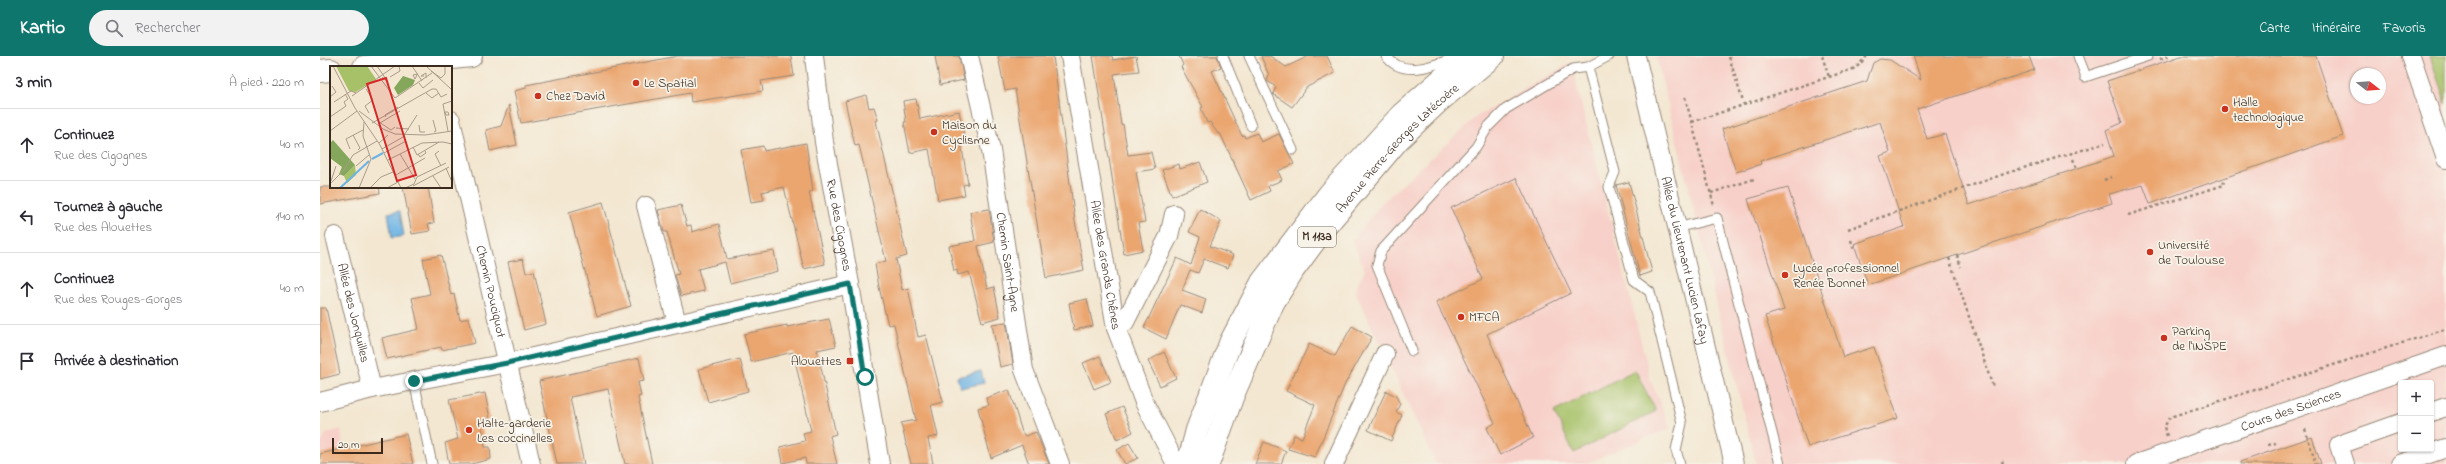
<!DOCTYPE html>
<html lang="fr">
<meta charset="utf-8">
<style>
body{margin:0;font-family:"Indie Flower",sans-serif;background:#f2f2f3;color:#2b2b33}
.controls{position:absolute;right:12px;bottom:12px;display:grid;overflow:hidden;border-radius:4px;box-shadow:0 1px 3px #0004}
.controls button{width:36px;height:36px;display:grid;place-items:center;padding:0;border:0;border-bottom:1px solid #e1e1e2;background:#fff;color:#2b2b33;font:20px sans-serif}
.compass{position:absolute;left:2030px;top:12px;width:36px;height:36px;border-radius:50%;background:#fff;box-shadow:0 1px 3px #0004;rotate:107deg}
.scale{position:absolute;left:12px;bottom:10px;width:51px;box-sizing:border-box;padding-left:4px;border:2px solid #3b2a1e;border-top:0;font-size:11px;line-height:14px;white-space:nowrap;color:#3b2a1e;-webkit-text-stroke:3px #f7f3e8;paint-order:stroke}
.stop{position:absolute;width:12px;height:12px;margin:-9px;border:3px solid #0f766e;border-radius:50%;background:#fff}
.stop.end{background:#0f766e;border-color:#fff;box-shadow:0 1px 4px #0008}
.list{margin:0;padding:0;list-style:none}
h2{display:flex;justify-content:space-between;align-items:center;height:52px;margin:0;padding:0 16px;font-size:17px}
h2 small{font-size:13px;font-weight:400;color:#7c7c81}
.list li{display:grid;grid-template-columns:26px 1fr auto;gap:12px;align-items:center;box-sizing:border-box;height:72px;padding:0 16px;border-top:1px solid #e1e1e2}
.list b{display:block;font-size:15px;white-space:nowrap}
.list p{margin:0;font-size:13px;white-space:nowrap;color:#7c7c81}
.list em{font-size:13px;font-style:normal;color:#7c7c81}
.icon{flex:none;width:22px;height:22px;fill:none;stroke:currentColor;stroke-width:2;stroke-linecap:round;stroke-linejoin:round}
.map{position:relative;flex:none;width:2126px;height:408px;overflow:hidden}
header{display:flex;align-items:center;gap:24px;box-sizing:border-box;height:56px;padding:0 20px;background:#0f766e;color:#fff}
header strong{font-size:19px}
nav{display:flex;gap:22px;margin-inline-start:auto;font-size:14px}
.search{width:280px;height:36px;background:#f2f2f3;display:flex;align-items:center;gap:10px;box-sizing:border-box;padding:0 14px;border-radius:22px;color:#7c7c81;font-size:15px}
main{display:flex}
aside{flex:1;background:#fff}
.map>svg:first-child{display:block}
</style>
<header>
<strong>Kartio</strong>
<div class="search"><svg class="icon" aria-label="search" viewBox="0 0 24 24"><circle cx="10" cy="10" r="6"/><path d="M15 15l6 6"/></svg>Rechercher</div>
<nav><a>Carte</a><a>Itinéraire</a><a>Favoris</a></nav>
</header>
<main>
<aside>
<h2>3 min<small>À pied · 220 m</small></h2>
<ul class="list">
<li><svg class="icon" aria-label="ahead" viewBox="0 0 24 24"><path d="M12 20V5M6 11l6-6 6 6"/></svg><div><b>Continuez</b><p>Rue des Cigognes</p></div><em>40 m</em></li>
<li><svg class="icon" aria-label="left" viewBox="0 0 24 24"><path d="M17 20v-9H6M10 6l-5 5 5 5"/></svg><div><b>Tournez à gauche</b><p>Rue des Alouettes</p></div><em>140 m</em></li>
<li><svg class="icon" aria-label="ahead" viewBox="0 0 24 24"><path d="M12 20V5M6 11l6-6 6 6"/></svg><div><b>Continuez</b><p>Rue des Rouges-Gorges</p></div><em>40 m</em></li>
<li><svg class="icon" aria-label="arrive" viewBox="0 0 24 24"><path d="M6 21V4h12l-3 4 3 4H6"/></svg><div><b>Arrivée à destination</b></div></li>
</ul>
</aside>
<div class="map">
<svg width="2126" height="408" viewBox="0 0 2126 408">
<rect width="100%" height="100%" fill="#f7f3e8"/>
<filter id="ink" filterUnits="userSpaceOnUse"><feTurbulence type="fractalNoise" baseFrequency=".025" numOctaves="2"/><feDisplacementMap in="SourceGraphic" scale="8" xChannelSelector="R" yChannelSelector="G"/><feConvolveMatrix kernelMatrix="1 2 1 2 8 2 1 2 1" color-interpolation-filters="sRGB"/></filter>
<filter id="wash" filterUnits="userSpaceOnUse"><feTurbulence type="fractalNoise" baseFrequency=".012" numOctaves="4" result="noise"/><feDisplacementMap in="SourceGraphic" scale="16" xChannelSelector="R" yChannelSelector="G"/><feGaussianBlur stdDeviation="0.9" result="paint"/><feColorMatrix in="noise" values="0 0 0 0 0 0 0 0 0 0 0 0 0 0 0 0 0 1.4 0 .05"/><feComposite in="paint" operator="in"/></filter>
<g filter="url(#wash)">
<rect width="100%" height="100%" fill="#f3e7d1"/>
<path fill="#f7d0c9" fill-rule="evenodd" d="M1336,0H2126V408H1436ZM2036,18H2060V42H2036ZM2081,327H2111V393H2081Z
M1251,7L1331,325L1350,372L1264,408H1116L1036,237L1038,227L1045,214L1032,185L1061,148L1156,61Z
M21,373L23,393L86,378L93,408H0V386L3,385L5,378Z"/>
<path fill="#a6c168" stroke="#707643" d="M2110,0H2126V48Z
M1315,314L1336,355L1254,397L1234,356Z"/>
<path fill="#6db3e4" stroke="#546e81" d="M80,155L84,180L72,182L68,157Z
M661,315L664,327L640,332L637,321Z"/>
<g id="blocks">
<path fill="#eba670" d="M358,0H471L474,20L441,25L443,35L371,46L370,37L201,67L194,35L206,32V29Z
M615,0H639L644,24L620,29Z
M678,0H733L755,165L764,214L726,222L695,33L685,35Z
M773,0H792L793,4L816,0L819,15L794,18L801,69L803,68L808,99L831,96L835,113L816,116L825,166L818,167L823,194L804,198Z
M859,0H897L901,11L892,15L922,80L924,79L925,82L937,77L941,86L959,78L974,108L958,115L962,124L948,130L950,135L931,144L900,77L898,78L890,66L887,67L881,52L883,51L861,11L863,9Z
M941,0H950L966,11L989,0H1007L1015,17L987,31L972,51L953,38L956,31L947,25L949,19Z
M1593,0H1709L1714,14L1597,53L1607,83L1625,78L1649,149L1794,100L1786,74L1802,67L1787,25L1861,0H1996L2023,80L1830,148L1823,129L1789,138L1792,147L1548,229L1534,188L1584,171L1560,100L1570,96L1560,66L1440,105L1441,108L1416,116L1402,73L1547,25L1553,7L1560,3L1570,4L1601,24Z
M546,39L549,52L554,51L558,64L556,65L587,200L576,203L582,234L588,232L598,281L606,279L623,346L611,349L618,380L608,382L613,408H591L581,367L596,364L574,268L568,269L559,231L555,208L566,205L539,89L535,90L525,45Z
M596,43L600,63L639,55L645,85L641,86L648,128L643,129L645,139L618,144L609,93L590,97L584,66H586L583,45Z
M189,49L197,89L170,95L166,74L181,70Z
M486,87L493,135L489,136L505,208L484,213L464,131L442,136L444,144L431,146L421,94L443,90L444,95Z
M880,106L887,126L852,140L842,114L859,108L860,113Z
M1196,122L1251,237L1167,278L1213,382L1180,399L1167,372L1175,367L1116,246L1163,223L1131,152Z
M1309,126L1332,216L1320,220L1296,129Z
M0,131H59L60,137L0,148Z
M83,131H108L114,167L108,168L110,175L92,178Z
M1468,132L1523,301L1554,291L1578,362L1488,391L1445,260L1464,254L1428,143Z
M283,146L311,250L277,260L249,156Z
M361,149L367,170L371,169L372,176L399,168L407,203L454,195L458,215L410,227L405,206L378,213L384,235L361,240L355,219L359,218L347,176H344L338,154Z
M669,153L674,186L658,190L667,233L674,231L680,261L662,266L649,216L638,219L637,214L634,215L629,190L655,185L650,156Z
M880,153L901,165L890,190L913,199L908,212L884,203L878,217L870,214L862,234L886,243L882,257L860,249L846,283L824,272L857,202L871,209L880,181L869,176Z
M121,199L131,239L134,238L140,264L149,262L155,287L122,294L121,291L67,303L62,282L99,273L92,242L110,238L103,203Z
M203,203L206,217L214,215L226,268L204,274L188,206Z
M767,243L773,270L754,274L749,247Z
M0,252H6L20,318L0,323Z
M509,263L516,290L497,294L516,378L510,380L517,408H486L485,402L463,407L460,391L485,385L483,377L491,375L474,300L473,296L431,306L424,278L467,269V271Z
M686,266L693,308L680,311L672,268Z
M1032,270L1052,281L1025,328L995,401L968,393L974,379L982,382L995,349L966,335L989,288L1015,300Z
M844,296L856,322L840,330L828,305Z
M780,300L791,326L774,333L763,307Z
M319,302L324,325L318,326L321,340L318,341L332,408H305L288,333L250,341L264,408H237L219,325Z
M420,303L428,335L388,346L379,313Z
M689,334L702,376L705,380L716,376L729,408H709L702,389L671,402L658,352L669,349L666,342Z
M1066,335L1076,340L1080,348L1076,356L1082,359L1071,385L1048,374Z
M165,337L170,363L161,365L165,391H170L171,403L151,408H129L125,387L138,383L129,344Z
M802,351L813,376L797,384L786,358Z
M86,378L93,408H0V398Z
M1992,381L2001,408H1920V406Z
M944,386L966,395L961,408H935Z
M809,387L818,402L805,408L797,394Z"/>
</g>
</g>
<g filter="url(#ink)">
<use href="#blocks" fill-opacity="0" stroke="#978878" stroke-width="1"/>
<g fill="none" stroke-linecap="round" stroke-linejoin="round">
<g stroke="#978878" stroke-width="11">
<path id="lane" d="M903,0L931,70
M929,0L973,94
M1066,0C1083,23 1115,9 1136,1
M1758,0L1765,18
M1268,11L1295,116L1289,131L1314,224L1330,236L1362,367L1356,394L1360,408
M1765,21L1828,0
M1356,172L1397,162L1460,408
M1092,295L1057,209L1061,195L1156,91L1168,71L1186,53L1253,13L1268,11L1289,0
M94,325L112,408"/>
</g>
<g stroke="#978878" stroke-width="20">
<g id="street">
<path id="s1" d="M494,0L504,86L530,228L560,408"/>
<path id="s2" d="M649,0L671,94L704,314L740,408"/>
<path id="s3" d="M750,0L796,272L824,346L856,408"/>
<path id="s4" d="M1316,0L1414,408"/>
<path d="M2091,0L2126,103"/>
<path id="s5" d="M131,64L211,408"/>
<path d="M326,150L357,267"/>
<path id="s6" d="M15,180L52,333"/>
<path d="M796,272L805,266L849,180L854,158"/>
<path d="M0,346L52,333L187,307L530,228"/>
<path d="M2111,356L2126,351"/>
<path d="M1014,408L1065,298"/>
<path id="s7" d="M1816,408L2126,300"/>
<path d="M2025,408L2019,389L2081,367"/>
<path d="M2080,408L2126,392"/>
</g>
</g>
<g stroke="#978878" stroke-width="24">
<path id="secondary" d="M44,11L151,0
M0,15L11,14"/>
</g>
<g stroke="#978878" stroke-width="24">
<g id="primary">
<path d="M868,408L877,374L911,285L942,226L1010,137L1082,58L1148,0"/>
<path id="s8" d="M888,408L913,339L953,247L974,213L1005,171L1079,83L1118,46L1173,0"/>
</g>
</g>
<path stroke="#978878" stroke-width="2.5" stroke-dasharray="3 3" stroke-linecap="butt" d="M1502,0L1509,21
M1409,1L1424,49
M1840,3L1849,0
M1365,41L1394,150
M1372,66L1536,12L1547,0
M1753,103L1757,113
M1784,124L1791,121
M1391,137L1434,123
M1808,159L1904,129L1903,122
M1528,173L1687,117L1785,87
M1531,184L1534,194
M1637,199L1641,211
M1629,202L1673,331
M1985,373L1996,408
M1847,380L1844,371L1850,361L2126,273
M1948,389L1956,387
M1682,405L1683,408"/>
<use href="#lane" stroke="#fff" stroke-width="9"/>
<use href="#street" stroke="#fff" stroke-width="18"/>
<use href="#secondary" stroke="#fff" stroke-width="22"/>
<use href="#primary" stroke="#fff" stroke-width="22"/>
</g>
</g>
<g fill="none" stroke-linecap="round" stroke-linejoin="round" filter="url(#ink)">
<path stroke="#0f766e" stroke-width="5" d="M94,325L187,307L530,228L545,321"/>
</g>
<g fill="#c8321e" stroke="#f7f3e8" stroke-width="1.5">
<circle cx="316" cy="27" r="4"/>
<circle cx="218" cy="40" r="4"/>
<circle cx="1905" cy="53" r="4"/>
<circle cx="614" cy="76" r="4"/>
<circle cx="1830" cy="196" r="4"/>
<circle cx="1465" cy="219" r="4"/>
<circle cx="1141" cy="261" r="4"/>
<circle cx="1844" cy="282" r="4"/>
<rect x="526" y="301" width="8" height="8" rx="2"/>
<circle cx="149" cy="374" r="4"/>
</g>
<g text-anchor="middle" dominant-baseline="central" stroke-width="3.5" stroke-linejoin="round" paint-order="stroke">
<rect fill="#f7f3e8" stroke="#73665b" stroke-width="1" x="978" y="171" width="38" height="20" rx="3"/>
<g font-size="12" font-weight="bold" fill="#3b2a1e">
<text x="997" y="181">M 113a</text>
</g>
<g font-size="13" fill="#3b2a1e" stroke="#f7f3e8" text-anchor="start">
<text x="324" y="27">Le Spatial</text>
<text x="226" y="40">Chez David</text>
<text x="1913" y="46">Halle<tspan x="1913" dy="15">technologique</tspan></text>
<text x="622" y="69">Maison du<tspan x="622" dy="15">Cyclisme</tspan></text>
<text x="1838" y="189">Université<tspan x="1838" dy="15">de Toulouse</tspan></text>
<text x="1473" y="212">Lycée professionnel<tspan x="1473" dy="15">Renée Bonnet</tspan></text>
<text x="1149" y="261">MFCA</text>
<text x="1852" y="275">Parking<tspan x="1852" dy="15">de l'INSPE</tspan></text>
<text x="522" y="305" text-anchor="end">Alouettes</text>
<text x="157" y="367">Halte-garderie<tspan x="157" dy="15">Les coccinelles</tspan></text>
</g>
<g font-size="13" fill="#3b2a1e" stroke="#f7f3e8">
<text stroke="none"><textPath href="#s8" startOffset="373">Avenue Pierre-Georges Latécoère</textPath></text>
<text stroke="none"><textPath href="#s1" startOffset="171">Rue des Cigognes</textPath></text>
<text stroke="none"><textPath href="#s4" startOffset="210">Allée du Lieutenant Lucien Lafay</textPath></text>
<text stroke="none"><textPath href="#s2" startOffset="210">Chemin Saint-Agne</textPath></text>
<text stroke="none"><textPath href="#s3" startOffset="212">Allée des Grands Chênes</textPath></text>
<text stroke="none"><textPath href="#s5" startOffset="176">Chemin Pouciquot</textPath></text>
<text stroke="none"><textPath href="#s6" startOffset="79">Allée des Jonquilles</textPath></text>
<text stroke="none"><textPath href="#s7" startOffset="164">Cours des Sciences</textPath></text>
</g>
</g>
<g transform="translate(10 10)">
<rect width="122" height="122" fill="#f3e7d1"/>
<path d="M6,0H37L46,13L26,26L19,25ZM25,99L26,109L17,117L14,110Z" fill="#a6c168"/>
<path d="M73,10L85,14L83,19L68,29L64,22ZM3,74L25,99L14,110L9,108L12,101L0,92V77Z" fill="#84a75c"/>
<path fill="none" stroke="#6db3e4" stroke-width="2" d="M42,93L53,87M10,122L39,95"/>
<path fill="none" stroke="#a99b89" stroke-width="1" d="M3,0L25,42L50,79L71,122M41,0L65,32L102,7M47,0L58,16L52,11M82,0L92,15M96,0L122,24M101,5L111,12L115,8V0M87,9L85,13L83,9L88,8M94,10H91L96,7V12M60,11L70,5L69,0M89,17L93,22L103,14M36,23L43,34M96,27L102,32L109,27M22,30L65,0M0,31L6,26L2,20M4,36L21,25L26,27M29,45L53,63L65,68L95,69L122,65M115,46H118L119,49H116ZM39,47L35,40L43,34M0,51L16,40L14,36L18,33L15,28M56,51L55,49L68,41M103,54L106,65L104,66M49,56L61,64L65,61M42,57L102,23H106L111,31L117,28M50,57L70,45M89,59L90,66H95M66,62L79,63M0,65L27,45M118,65L113,38L122,35M23,69L30,82L28,84M49,77L58,69M83,81L87,89L109,76M20,83L16,73L33,64M52,83L73,71L87,49M109,85L105,88L111,100M54,87L76,75M70,88L85,113M88,88L90,91L96,87L95,85M58,94L92,77L113,76L122,78M26,100L39,89M116,102L122,116M66,109L95,92M103,110L111,122M1,115L6,100M0,118L14,104L23,89L47,75M83,120L119,101M29,122L41,93L33,70L34,56M40,122L51,111L63,106M57,122L68,116M75,122L84,118L87,111L116,97"/>
<path fill="#d62828" fill-opacity="0.15" stroke="#d62828" stroke-width="2" d="M56,12L86,109L67,115L37,18Z"/>
<rect width="122" height="122" fill="none" stroke="#3b2a1e" stroke-width="2"/>
</g>
</svg>
<div class="controls">
<button>+</button>
<button>−</button>
</div>
<svg class="compass" viewBox="-18 -18 36 36"><path d="M0-13l5 13h-10z" fill="#e53935"/><path d="M0 13l5-13h-10z" fill="#7c7c81"/></svg>
<div class="scale">20 m</div>
<div class="stop" style="left:545px;top:321px"></div>
<div class="stop end" style="left:94px;top:325px"></div>
</div>
</main>
